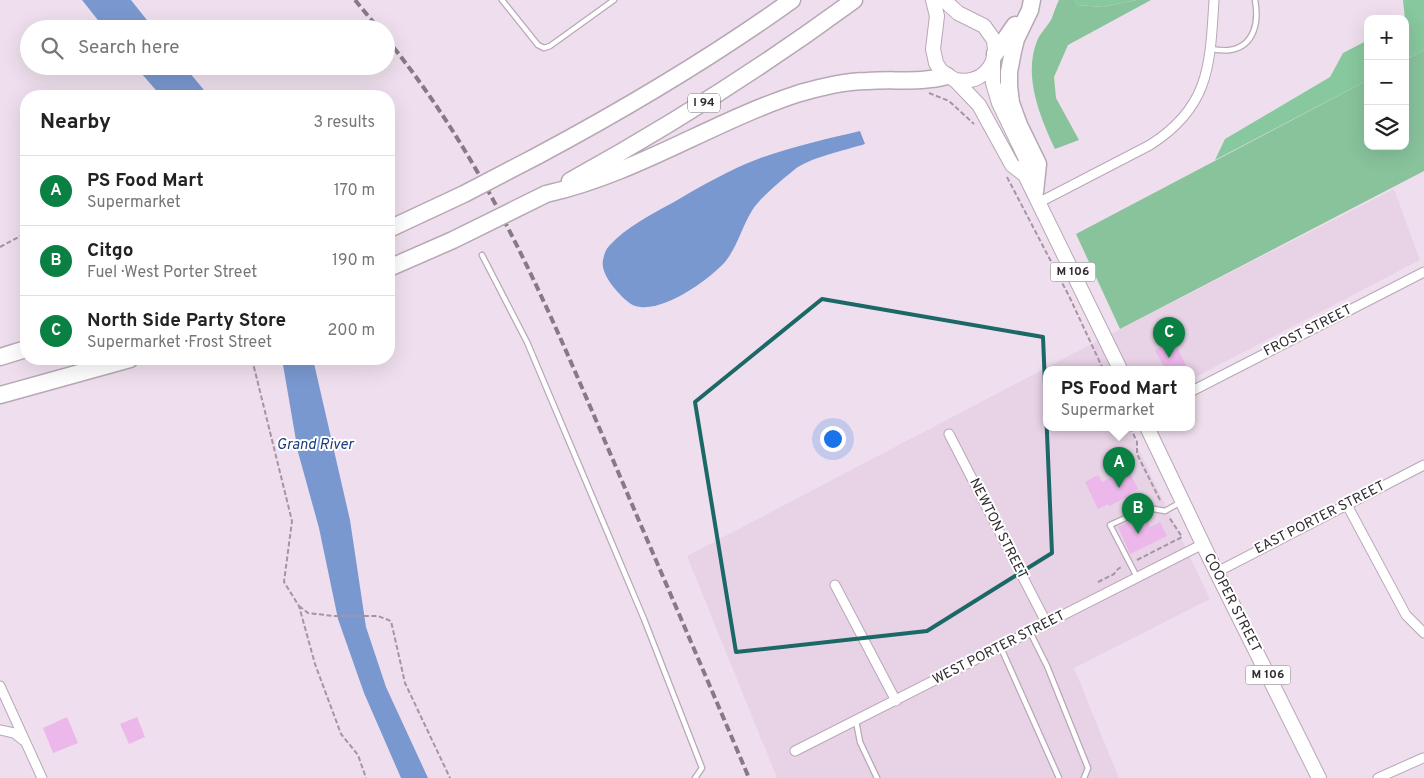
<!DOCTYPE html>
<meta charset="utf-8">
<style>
body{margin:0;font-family:Overpass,sans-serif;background:#f6f6f6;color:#222}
.controls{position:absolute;right:15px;top:15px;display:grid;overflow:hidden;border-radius:10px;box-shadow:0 5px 20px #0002}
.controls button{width:45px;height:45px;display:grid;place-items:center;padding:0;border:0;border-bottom:1px solid #e0e0e0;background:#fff;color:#222;font:25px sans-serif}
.you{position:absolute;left:832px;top:438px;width:18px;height:18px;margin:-12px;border:4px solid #fff;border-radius:50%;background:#1a73e8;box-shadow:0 0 0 8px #1a73e833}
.badge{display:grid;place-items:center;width:32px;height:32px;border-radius:50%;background:#0b8043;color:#fff;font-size:16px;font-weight:700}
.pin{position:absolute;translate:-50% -41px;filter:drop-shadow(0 1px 2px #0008)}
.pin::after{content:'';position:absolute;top:26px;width:18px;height:15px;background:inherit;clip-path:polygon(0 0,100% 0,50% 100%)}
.popup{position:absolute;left:1043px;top:366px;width:152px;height:65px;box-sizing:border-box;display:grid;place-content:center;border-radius:10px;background:#fff;filter:drop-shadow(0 1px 4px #0005);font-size:16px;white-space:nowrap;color:#767676}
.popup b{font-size:19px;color:#222}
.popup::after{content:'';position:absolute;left:50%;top:100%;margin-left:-10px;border:10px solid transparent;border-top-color:#fff}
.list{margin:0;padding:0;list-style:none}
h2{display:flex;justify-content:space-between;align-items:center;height:65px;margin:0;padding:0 20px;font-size:21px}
h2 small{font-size:16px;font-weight:400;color:#767676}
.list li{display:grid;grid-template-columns:32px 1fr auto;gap:15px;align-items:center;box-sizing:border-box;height:70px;padding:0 20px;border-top:1px solid #e0e0e0}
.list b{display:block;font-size:19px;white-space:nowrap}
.list p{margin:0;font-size:16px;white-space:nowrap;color:#767676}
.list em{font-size:16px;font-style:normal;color:#767676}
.icon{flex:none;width:28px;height:28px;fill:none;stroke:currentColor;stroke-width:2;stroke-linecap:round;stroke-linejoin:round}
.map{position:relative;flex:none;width:1424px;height:778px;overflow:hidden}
.search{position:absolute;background:#fff;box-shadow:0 5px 20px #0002;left:20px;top:20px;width:375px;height:55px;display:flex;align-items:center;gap:12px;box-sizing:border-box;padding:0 18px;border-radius:28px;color:#767676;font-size:19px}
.panel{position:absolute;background:#fff;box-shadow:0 5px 20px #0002;left:20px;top:90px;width:375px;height:275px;border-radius:20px}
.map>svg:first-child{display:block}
</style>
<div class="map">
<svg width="1424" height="778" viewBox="0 0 1424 778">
<rect width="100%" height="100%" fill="#efdfee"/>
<path fill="#e8d2e6" d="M1394,189L1420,260L1192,379V369H1046V427H1128L1210,599L1074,668L1119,778H777L687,556L1105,337Z"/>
<path fill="#88c39c" d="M1059,0H1075L1078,5L1103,7L1136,0H1151L1068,45L1054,77L1056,98L1079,140L1055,149C1040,117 1023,76 1037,41C1040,33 1048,26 1052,18C1054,12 1056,6 1059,0Z
M1424,50V171L1120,329L1076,234L1368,80V146H1405V60Z"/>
<path fill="#88c89e" d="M1075,0H1136L1103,7L1078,5Z
M1403,0H1424V50L1405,60V19Z
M1368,40V80L1215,160L1225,139L1330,77L1343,53Z"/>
<path fill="#7a98d0" d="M82,0H131L154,29H105Z
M135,66H184L209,96H161Z
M860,131L865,144C846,150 808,158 794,170C783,179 761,197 753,209C742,226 738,246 725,262C708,281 650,323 627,301C617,292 600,274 603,260C604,255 606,249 609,246C626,227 652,214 674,202C701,186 729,170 758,159C791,147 826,139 860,131Z
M282,359H313L350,520L366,627L386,687L428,778H401L364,693L338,619L319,528L298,452Z"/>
<path fill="#ecb7ea" d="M1170,343L1176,346L1188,369H1165L1155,350Z
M1128,469L1138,489L1130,493L1131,495L1109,506L1108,504L1098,509L1085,482L1098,475L1102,482Z
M1144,515L1150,527L1160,522L1167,536L1130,554L1118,527Z
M67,717L78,743L53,753L43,728Z
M137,717L145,737L129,744L120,724Z"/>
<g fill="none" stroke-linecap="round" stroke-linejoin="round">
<g stroke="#b7a8b6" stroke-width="7">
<path id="service" d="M502,0L538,45L544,48L550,46L614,0
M1211,49C1217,50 1224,51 1230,50C1255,46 1259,21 1255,0
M482,255L527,342L644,619L702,768L695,778
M1137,577L1110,525L1148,508L1165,511L1181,502
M1030,632L1047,666L1088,768L1084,778
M1001,648L1059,778
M856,721L860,742L877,778"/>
</g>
<g stroke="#b7a8b6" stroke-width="11">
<path id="minor" d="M1040,202L1150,145C1210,107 1210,65 1214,0
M1192,391L1424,272
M949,434L1047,624
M1347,505L1406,615L1424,633
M1217,572L1424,465
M835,585L896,701
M0,686L42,778
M0,730L14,733L24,741
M795,751L1203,544
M1378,778L1423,758"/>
</g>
<g stroke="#b7a8b6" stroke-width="16">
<path id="primary" d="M933,0L937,16L933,49L936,63L941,71L955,80L979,105L1012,165L1025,175L1120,369
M944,0L958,13L984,26L994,40L995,50L993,61V83L999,103L1026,159L1025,175
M955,80C972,83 986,77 993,61
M1147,427L1210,559L1319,778"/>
</g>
<g stroke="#b7a8b6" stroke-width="19">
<path id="motorway" d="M1032,0L1030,10L1016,39L1013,51L1009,72V86L1011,103L1019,125L1038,164L1035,192
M995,54L1015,25
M537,156C625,109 711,58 792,0
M570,181C668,127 763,67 854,0
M546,194C636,174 713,121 800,93C822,87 845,81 867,81C894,79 921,83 947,76
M0,357L26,349
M0,395L130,359"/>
</g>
<path stroke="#a396a2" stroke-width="2" stroke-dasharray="5 2.5" stroke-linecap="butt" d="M929,93L949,101L974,124
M1007,177L1069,296L1103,369
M0,247L26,233
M252,359L292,521L284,582L299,606L315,664L341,734L358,755L366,778
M1130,427L1137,442V454L1161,502
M1137,560L1182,537L1169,517
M1098,582L1114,574L1118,569L1123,566
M299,606L308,613L334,616H378L391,621L405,683L450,778"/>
<use href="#service" stroke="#fff" stroke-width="4.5"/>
<use href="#minor" stroke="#fff" stroke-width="9"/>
<use href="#primary" stroke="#fff" stroke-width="14"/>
<use href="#motorway" stroke="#fff" stroke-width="16"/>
<path stroke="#867b85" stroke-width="4" stroke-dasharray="8 4" stroke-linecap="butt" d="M355,0L379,29
M386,38C487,162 545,301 607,446C654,556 702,667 749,778"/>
<g stroke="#b7a8b6" stroke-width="19" stroke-linecap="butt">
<path id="motorway-bridge" d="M389,229L464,194L537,156
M389,268L453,240L546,194"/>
</g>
<use href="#motorway-bridge" stroke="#fff" stroke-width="16"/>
</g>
<path fill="none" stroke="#1b6866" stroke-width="4" stroke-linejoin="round" d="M822,299L1043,337L1052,553L927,631L736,652L695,402Z"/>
<g text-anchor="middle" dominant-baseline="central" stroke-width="4" stroke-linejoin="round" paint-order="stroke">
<g fill="#fff" stroke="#706b70" stroke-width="1">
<rect x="688" y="93.5" width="32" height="19" rx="4"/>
<rect x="1050.5" y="262.5" width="45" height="19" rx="4"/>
<rect x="1245.5" y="665.5" width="45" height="19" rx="4"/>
</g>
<g font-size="12" font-weight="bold" fill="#332c32">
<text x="704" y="103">I 94</text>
<text x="1073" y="272">M 106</text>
<text x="1268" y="675">M 106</text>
</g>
<g font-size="14" fill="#332c32" stroke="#fff">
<text transform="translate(1308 331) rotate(-27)">FROST STREET</text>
<text transform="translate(1320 518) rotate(-27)">EAST PORTER STREET</text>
<text transform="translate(998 529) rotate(63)">NEWTON STREET</text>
<text transform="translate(1232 603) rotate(63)">COOPER STREET</text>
<text transform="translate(999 648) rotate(-27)">WEST PORTER STREET</text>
</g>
<g font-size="15" font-style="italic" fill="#1b3b7e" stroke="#fff">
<text x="315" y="445">Grand River</text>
</g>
</g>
</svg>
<div class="controls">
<button>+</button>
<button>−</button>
<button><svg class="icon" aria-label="layers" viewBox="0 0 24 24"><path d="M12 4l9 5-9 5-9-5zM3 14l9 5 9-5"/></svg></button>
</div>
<div class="you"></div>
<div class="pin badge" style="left:1119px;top:488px">A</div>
<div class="popup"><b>PS Food Mart</b>Supermarket</div>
<div class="pin badge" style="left:1138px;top:534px">B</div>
<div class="pin badge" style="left:1169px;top:358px">C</div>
<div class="search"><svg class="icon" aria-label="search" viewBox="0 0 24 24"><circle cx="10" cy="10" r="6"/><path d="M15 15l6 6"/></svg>Search here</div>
<section class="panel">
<h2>Nearby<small>3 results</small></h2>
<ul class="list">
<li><span class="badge">A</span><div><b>PS Food Mart</b><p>Supermarket</p></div><em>170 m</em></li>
<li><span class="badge">B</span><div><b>Citgo</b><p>Fuel · West Porter Street</p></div><em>190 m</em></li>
<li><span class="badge">C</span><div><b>North Side Party Store</b><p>Supermarket · Frost Street</p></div><em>200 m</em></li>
</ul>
</section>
</div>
